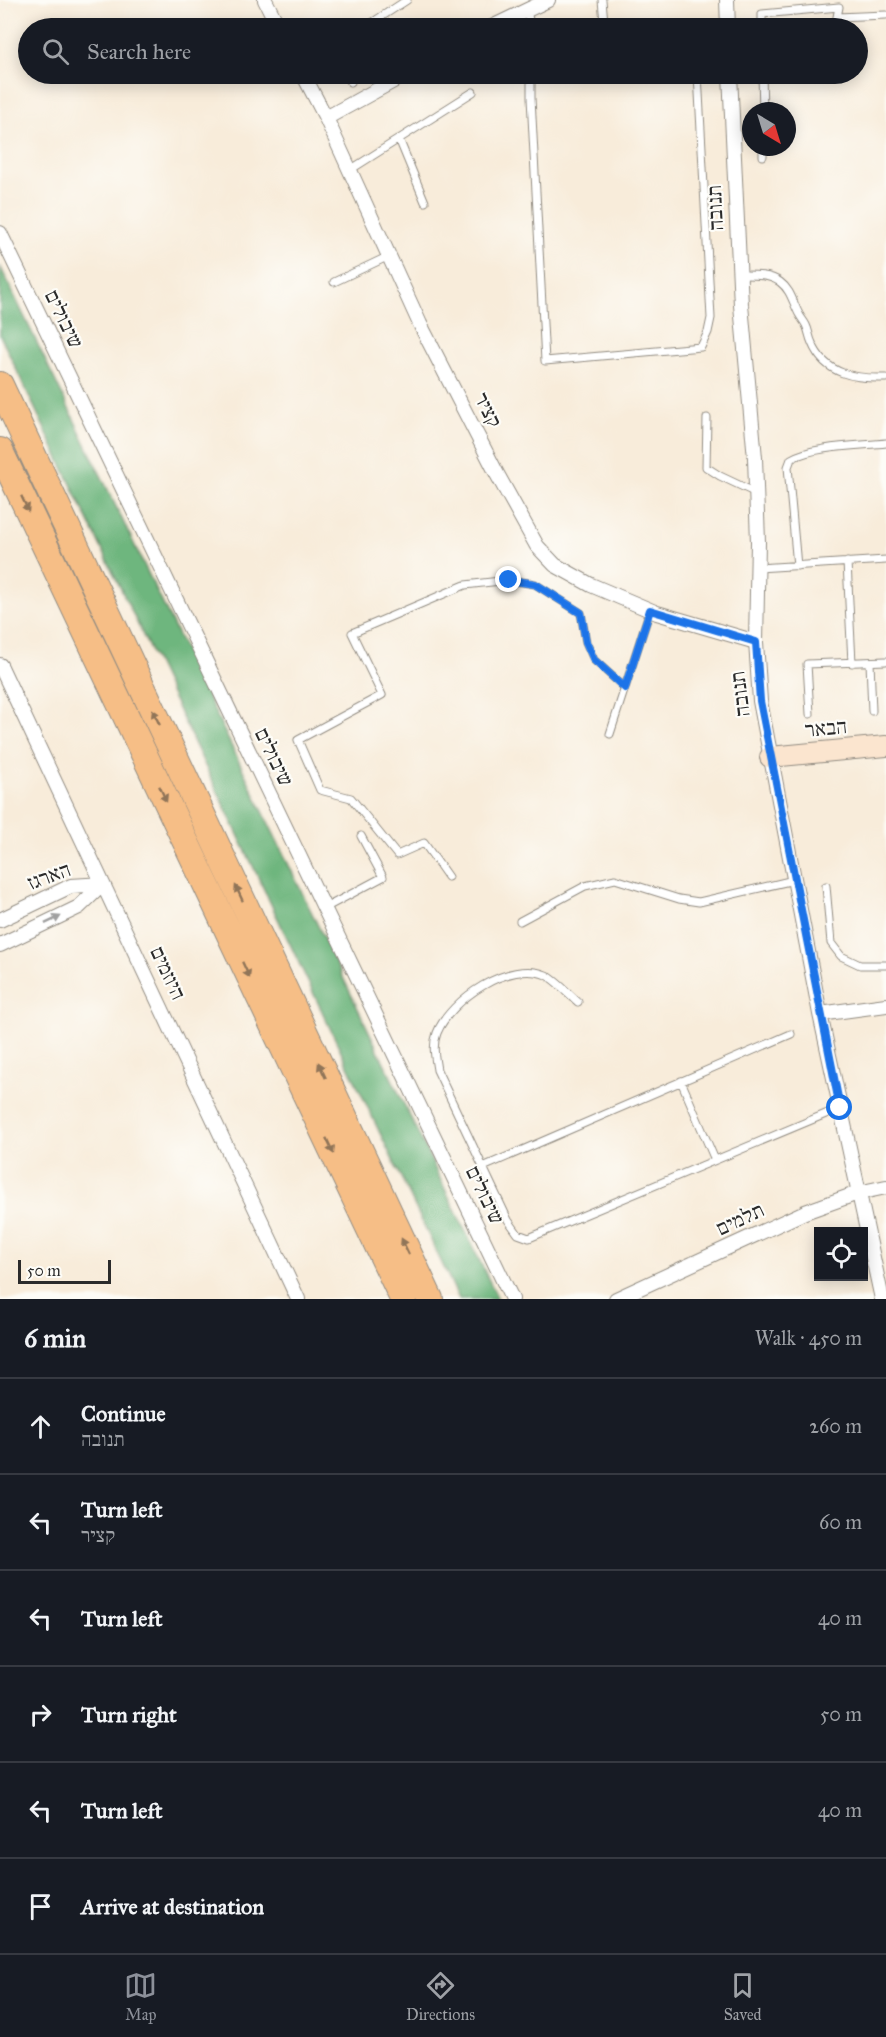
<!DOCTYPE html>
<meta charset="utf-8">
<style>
body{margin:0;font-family:"IM FELL Great Primer","Frank Ruhl Libre",serif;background:#242831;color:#f1f3f6}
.controls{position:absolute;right:18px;bottom:18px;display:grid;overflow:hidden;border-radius:0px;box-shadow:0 3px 15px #0003}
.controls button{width:54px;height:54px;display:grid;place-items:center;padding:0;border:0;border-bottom:2px solid #363941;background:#171b24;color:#f1f3f6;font:30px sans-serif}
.compass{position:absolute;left:742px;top:102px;width:54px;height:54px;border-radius:50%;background:#171b24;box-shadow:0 3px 15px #0003;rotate:142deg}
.scale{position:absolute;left:18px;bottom:15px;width:93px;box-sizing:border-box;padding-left:6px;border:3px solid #2b2b2b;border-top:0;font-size:16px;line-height:21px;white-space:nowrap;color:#2b2b2b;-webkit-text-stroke:4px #fdfcf7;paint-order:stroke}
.stop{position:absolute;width:18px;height:18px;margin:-14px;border:4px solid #1a73e8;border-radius:50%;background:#fff}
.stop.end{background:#1a73e8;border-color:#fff;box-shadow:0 2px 6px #0008}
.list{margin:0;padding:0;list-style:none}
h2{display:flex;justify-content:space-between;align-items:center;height:78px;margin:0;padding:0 24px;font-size:26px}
h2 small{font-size:20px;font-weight:400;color:#9ea1a6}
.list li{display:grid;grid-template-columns:39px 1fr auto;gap:18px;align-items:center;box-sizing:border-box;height:96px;padding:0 24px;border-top:2px solid #363941}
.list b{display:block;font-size:22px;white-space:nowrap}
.list p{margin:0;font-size:20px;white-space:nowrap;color:#9ea1a6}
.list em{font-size:20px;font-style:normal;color:#9ea1a6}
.icon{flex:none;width:33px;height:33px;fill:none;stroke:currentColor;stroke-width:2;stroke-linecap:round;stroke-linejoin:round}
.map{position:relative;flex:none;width:886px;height:1299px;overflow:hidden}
.search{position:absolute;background:#171b24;box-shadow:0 3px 15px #0003;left:18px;right:18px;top:18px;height:66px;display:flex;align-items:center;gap:15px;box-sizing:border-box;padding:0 21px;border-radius:33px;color:#9ea1a6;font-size:22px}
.sheet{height:654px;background:#171b24}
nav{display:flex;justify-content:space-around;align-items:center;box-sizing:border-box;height:84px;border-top:2px solid #363941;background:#171b24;font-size:16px;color:#9ea1a6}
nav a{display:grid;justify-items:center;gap:3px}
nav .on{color:#8c9099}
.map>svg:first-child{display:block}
</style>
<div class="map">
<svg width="886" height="1299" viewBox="0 0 886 1299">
<rect width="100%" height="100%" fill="#fdfcf7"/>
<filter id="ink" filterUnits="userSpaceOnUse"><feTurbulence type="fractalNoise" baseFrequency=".0167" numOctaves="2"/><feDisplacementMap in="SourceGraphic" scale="12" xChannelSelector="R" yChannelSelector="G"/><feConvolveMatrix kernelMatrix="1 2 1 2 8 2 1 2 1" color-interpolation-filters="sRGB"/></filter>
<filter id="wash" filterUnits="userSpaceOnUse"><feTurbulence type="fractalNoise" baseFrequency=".008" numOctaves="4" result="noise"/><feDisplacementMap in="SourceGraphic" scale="24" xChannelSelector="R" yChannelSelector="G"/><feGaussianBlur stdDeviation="1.35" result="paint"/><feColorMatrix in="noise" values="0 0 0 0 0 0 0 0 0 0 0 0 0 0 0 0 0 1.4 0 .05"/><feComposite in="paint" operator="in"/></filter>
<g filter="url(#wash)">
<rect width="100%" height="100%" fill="#f8ecda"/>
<path fill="#6eb67e" stroke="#4c7054" stroke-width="1.5" d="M0,266L498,1299H459L0,335Z"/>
</g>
<g filter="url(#ink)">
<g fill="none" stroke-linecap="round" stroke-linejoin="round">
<g stroke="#928c82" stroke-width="9">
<path id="lane" d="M602,0L604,22
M527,11L531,28
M591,23L624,22
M364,28L407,0
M762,28V14L839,7L837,17L886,15
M345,74L351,82
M531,74V98L545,361L701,347L708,332L711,318L698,74
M762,74L763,111
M399,139L425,202
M763,147V156
M350,170L473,92
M739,275C752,275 769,274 780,282C791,290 793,303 799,314C801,318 804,321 806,325C809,331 809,337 812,343C825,375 856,379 886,378
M334,282L389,256
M707,418L706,467L720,476L756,493
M847,562L852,663
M797,566L788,467L791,459C813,446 860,446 886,443
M758,568L886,560
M870,662L872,711
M810,714L807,664L886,661
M610,734L650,610
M448,877L424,843L397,855L351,798L320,790L298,740L382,695L352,633L465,585L509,580L535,584L581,613L586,642L594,660L625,688
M826,886L831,943L841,956L860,965H886
M323,909L383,877L361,836
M520,921L585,886L615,879L679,899L699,902L794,880
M578,1002C570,995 556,980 546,975C510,959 450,1000 437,1033C432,1046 435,1057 437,1070L508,1220L518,1234L529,1238L840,1108
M681,1081L715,1160
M483,1167L791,1034"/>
</g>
<g stroke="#928c82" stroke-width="16">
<path id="street" d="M265,0L279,28
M727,0L728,28
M490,28L548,0
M303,74L326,118L420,324L497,474L537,546L555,565L591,585L657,613L756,642
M730,74L741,305L755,458L758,542L756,642L760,701L820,1014L882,1299
M326,118L406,74
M0,233L512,1299
M0,665L298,1299
M0,920L71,886L103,884
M0,945L79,907L103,884
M820,1014L886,1005
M616,1299L805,1212L858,1193L886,1187"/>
</g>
<g stroke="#928c82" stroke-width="22">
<path id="secondary" d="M770,757L886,746"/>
</g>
<g stroke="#928c82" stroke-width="28">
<path id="highway" d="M0,385L430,1299
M0,451L403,1299"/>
</g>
<use href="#lane" stroke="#fff" stroke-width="7"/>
<use href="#street" stroke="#fff" stroke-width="14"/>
<use href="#secondary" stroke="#fbe5cf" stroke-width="20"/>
<use href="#highway" stroke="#f6be86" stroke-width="26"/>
</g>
<defs><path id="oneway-solid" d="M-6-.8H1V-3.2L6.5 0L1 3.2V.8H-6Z" transform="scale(1.5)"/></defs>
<g fill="#907458">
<use href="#oneway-solid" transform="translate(25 504) rotate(65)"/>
<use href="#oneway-solid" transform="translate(156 717) rotate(-115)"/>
<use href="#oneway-solid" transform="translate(163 794) rotate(65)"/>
<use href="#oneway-solid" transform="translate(239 893) rotate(-115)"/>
<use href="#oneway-solid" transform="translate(246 970) rotate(65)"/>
<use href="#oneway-solid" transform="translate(322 1070) rotate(-115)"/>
<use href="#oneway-solid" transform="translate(330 1146) rotate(65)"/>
<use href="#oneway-solid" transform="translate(405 1246) rotate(-115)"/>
</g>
<use fill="#a0a0a0" href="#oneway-solid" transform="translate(53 920) rotate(-26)"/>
</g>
<g fill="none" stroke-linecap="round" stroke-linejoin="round" filter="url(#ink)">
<path stroke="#1a73e8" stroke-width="8" d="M509,580L535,584L581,613L586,642L594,660L625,688L650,610L756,642L760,701L840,1108"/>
</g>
<g text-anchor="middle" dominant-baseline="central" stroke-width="4.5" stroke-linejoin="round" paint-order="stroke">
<g font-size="21" fill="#2b2b2b" stroke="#fdfcf7">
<text transform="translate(715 208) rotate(-93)">תנובה</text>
<text transform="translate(64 319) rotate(64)">שיבולים</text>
<text transform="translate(488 410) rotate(63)">קציר</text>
<text transform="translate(740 694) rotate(-97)">תנובה</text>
<text transform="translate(826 728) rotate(-5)">הבאר</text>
<text transform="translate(274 757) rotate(64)">שיבולים</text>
<text transform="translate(49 876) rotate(-20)">הארגז</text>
<text transform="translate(168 973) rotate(65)">היוזמים</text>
<text transform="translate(485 1195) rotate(64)">שיבולים</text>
<text transform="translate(740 1219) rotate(-25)">תלמים</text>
</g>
</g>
</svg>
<div class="controls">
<button><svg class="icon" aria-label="locate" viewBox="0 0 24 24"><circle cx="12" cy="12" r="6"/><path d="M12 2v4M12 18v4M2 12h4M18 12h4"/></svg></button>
</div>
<svg class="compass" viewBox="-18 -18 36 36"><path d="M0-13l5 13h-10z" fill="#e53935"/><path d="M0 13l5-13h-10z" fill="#9ea1a6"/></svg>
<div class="scale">50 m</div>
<div class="stop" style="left:840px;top:1108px"></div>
<div class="stop end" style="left:509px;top:580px"></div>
<div class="search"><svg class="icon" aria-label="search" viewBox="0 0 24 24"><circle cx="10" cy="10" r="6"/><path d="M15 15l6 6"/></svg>Search here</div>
</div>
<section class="sheet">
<h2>6 min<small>Walk · 450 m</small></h2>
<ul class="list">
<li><svg class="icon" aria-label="ahead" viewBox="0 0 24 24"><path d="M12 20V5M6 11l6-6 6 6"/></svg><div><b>Continue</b><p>תנובה</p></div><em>260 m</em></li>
<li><svg class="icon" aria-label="left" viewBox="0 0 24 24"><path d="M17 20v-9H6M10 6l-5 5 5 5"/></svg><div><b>Turn left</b><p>קציר</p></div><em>60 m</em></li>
<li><svg class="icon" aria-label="left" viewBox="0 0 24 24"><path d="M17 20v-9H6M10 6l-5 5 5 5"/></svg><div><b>Turn left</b></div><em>40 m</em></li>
<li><svg class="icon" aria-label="right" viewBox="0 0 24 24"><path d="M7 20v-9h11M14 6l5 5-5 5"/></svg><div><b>Turn right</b></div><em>50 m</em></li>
<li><svg class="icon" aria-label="left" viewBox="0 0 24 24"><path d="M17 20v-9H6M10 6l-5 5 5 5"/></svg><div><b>Turn left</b></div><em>40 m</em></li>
<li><svg class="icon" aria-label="arrive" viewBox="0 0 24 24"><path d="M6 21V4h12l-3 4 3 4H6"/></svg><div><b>Arrive at destination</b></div></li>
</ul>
</section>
<nav>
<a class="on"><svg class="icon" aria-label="map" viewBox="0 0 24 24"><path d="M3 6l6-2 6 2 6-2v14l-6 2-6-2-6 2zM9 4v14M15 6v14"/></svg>Map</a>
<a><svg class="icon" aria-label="directions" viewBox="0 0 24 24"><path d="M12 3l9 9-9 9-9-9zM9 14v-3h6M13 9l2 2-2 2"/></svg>Directions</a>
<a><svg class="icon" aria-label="saved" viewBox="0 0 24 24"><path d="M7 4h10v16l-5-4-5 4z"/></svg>Saved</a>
</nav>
